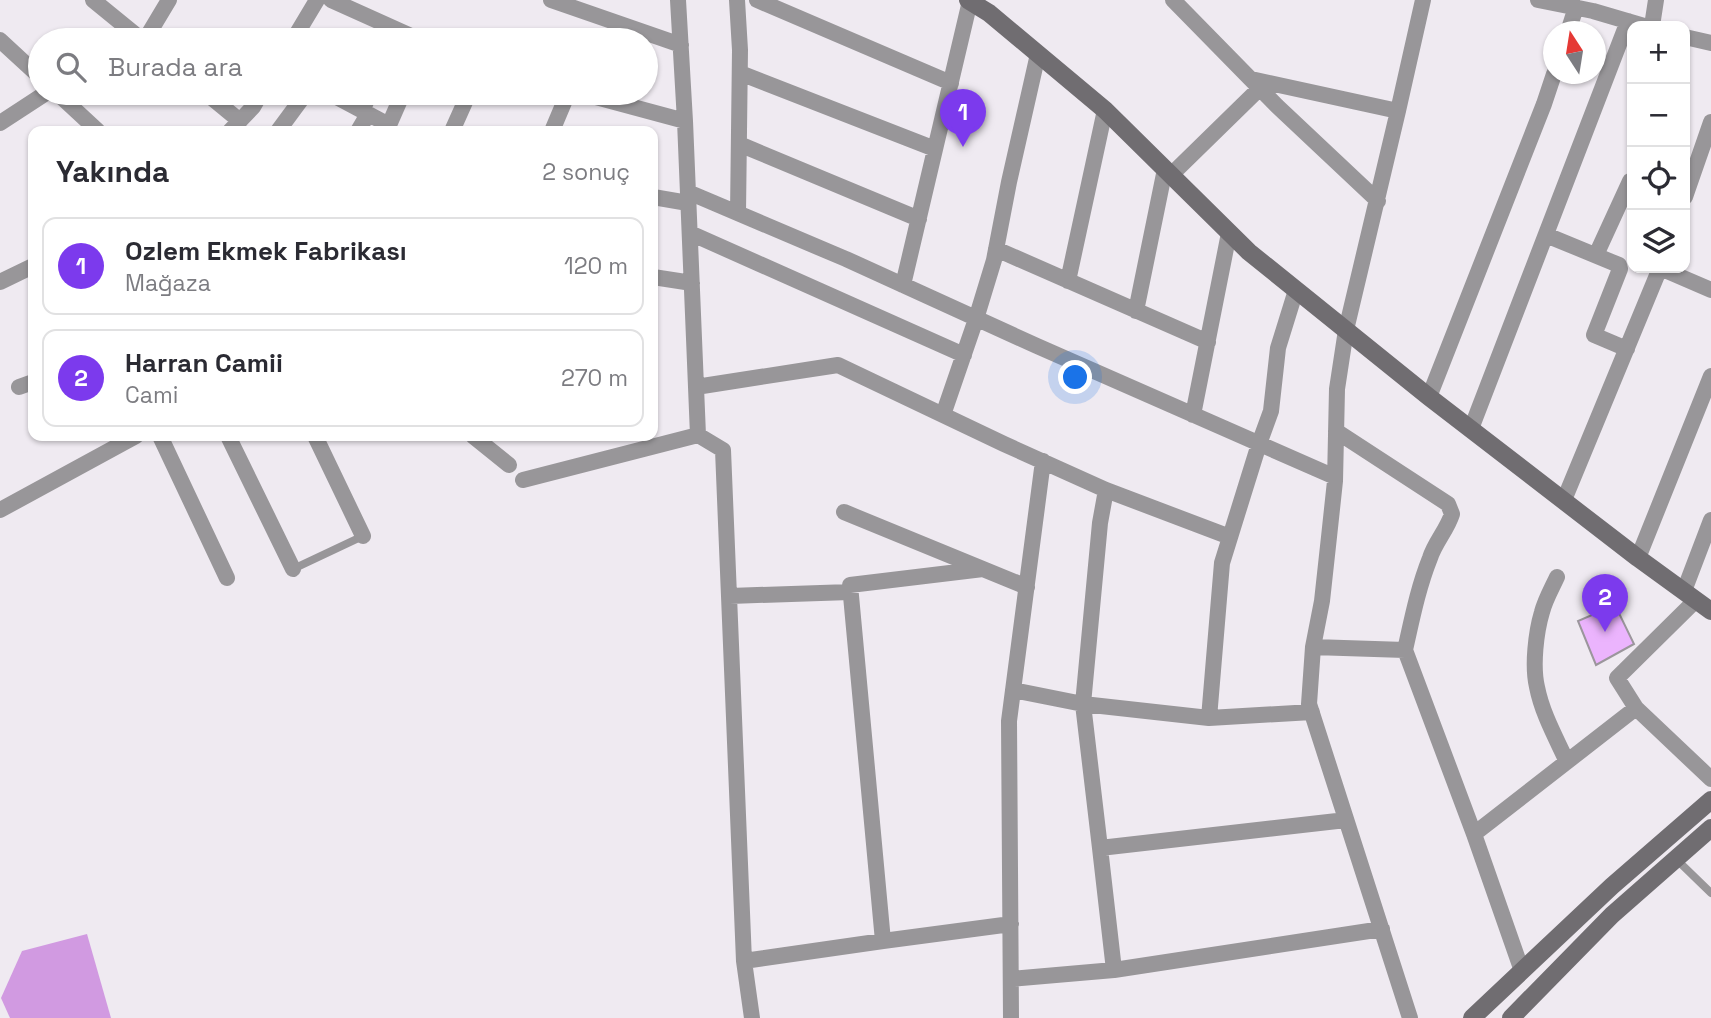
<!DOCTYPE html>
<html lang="tr">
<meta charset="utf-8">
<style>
body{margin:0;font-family:"Space Grotesk",sans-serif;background:#f7f7f7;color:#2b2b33}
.controls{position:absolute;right:21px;top:21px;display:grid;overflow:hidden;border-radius:14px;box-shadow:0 2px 5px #0004}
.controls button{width:63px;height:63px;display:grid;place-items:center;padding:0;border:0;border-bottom:2px solid #e1e1e2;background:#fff;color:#2b2b33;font:35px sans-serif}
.compass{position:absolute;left:1543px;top:21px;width:63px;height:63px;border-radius:50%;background:#fff;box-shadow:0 2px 5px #0004;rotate:348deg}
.you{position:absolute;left:1076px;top:378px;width:24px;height:24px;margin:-18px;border:5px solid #fff;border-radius:50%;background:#1a73e8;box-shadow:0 0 0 10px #1a73e833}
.badge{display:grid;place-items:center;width:46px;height:46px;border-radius:50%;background:#7c3aed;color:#fff;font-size:23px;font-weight:700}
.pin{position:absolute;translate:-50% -58px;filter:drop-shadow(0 2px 4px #0008)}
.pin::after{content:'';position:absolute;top:37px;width:24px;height:21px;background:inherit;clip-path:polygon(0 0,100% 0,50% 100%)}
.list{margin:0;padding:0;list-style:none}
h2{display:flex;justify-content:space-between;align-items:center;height:91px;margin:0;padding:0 28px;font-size:30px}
h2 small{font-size:23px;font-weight:400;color:#7c7c81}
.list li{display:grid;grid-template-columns:46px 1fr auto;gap:21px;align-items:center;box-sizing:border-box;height:98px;margin:0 14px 14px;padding:0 14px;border:2px solid #e1e1e2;border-radius:14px}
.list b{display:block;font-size:26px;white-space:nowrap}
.list p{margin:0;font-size:23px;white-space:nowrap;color:#7c7c81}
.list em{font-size:23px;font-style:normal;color:#7c7c81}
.icon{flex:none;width:38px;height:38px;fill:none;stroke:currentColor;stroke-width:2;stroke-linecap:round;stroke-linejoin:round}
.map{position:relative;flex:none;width:1711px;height:1018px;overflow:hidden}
.search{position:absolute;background:#fff;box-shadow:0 2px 5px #0004;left:28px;top:28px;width:630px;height:77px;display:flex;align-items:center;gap:18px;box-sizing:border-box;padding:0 24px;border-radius:38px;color:#7c7c81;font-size:26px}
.panel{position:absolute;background:#fff;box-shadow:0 2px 5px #0004;left:28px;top:126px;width:630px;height:315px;border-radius:14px}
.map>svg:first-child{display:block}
</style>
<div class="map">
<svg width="1711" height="1018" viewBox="0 0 1711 1018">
<rect width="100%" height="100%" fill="#efeaf1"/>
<path fill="#d19ae1" d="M87,934L111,1018H10L1,998L22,951Z"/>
<path fill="#ebb4fd" stroke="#9b969c" stroke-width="2" d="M1615,605L1634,644L1596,665L1578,621Z"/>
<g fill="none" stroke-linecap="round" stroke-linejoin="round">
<path stroke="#989699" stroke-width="8" d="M293,569L363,536
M1676,859L1711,893"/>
<path stroke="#989699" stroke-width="16" d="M93,0L142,40
M331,0L420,40
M551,0L681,45
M737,0L740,50L738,213
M757,0L951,83
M1173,0L1277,106L1378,201
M1538,0L1593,11L1644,26
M1652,26L1656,0
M1568,32L1576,7
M1685,37L1711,43
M0,40L40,77
M145,40L169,0
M293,40L317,0
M740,73L935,149
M1251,79L1398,111
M57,93L98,131
M206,93L240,121
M329,93L389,125
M581,93L685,121
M362,111L370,93
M0,123L46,93
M230,131L253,107L261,93
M278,131L306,93
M358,131L368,114
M390,131L389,125L403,93
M452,131L469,93
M552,131L568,93
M739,144L919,219
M1171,175L1260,88
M688,192L846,259L1037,346L1335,477
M653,197L688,203
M1685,197L1711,122
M690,233L964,355
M1546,235L1619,265L1620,269L1594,335L1627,349
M996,249L1208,342
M1596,255L1630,181
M1660,268L1711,290
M653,277L692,283
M1068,281L1105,110
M0,282L33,266
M903,285L970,1
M1136,311L1165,169
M19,387L33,382
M696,387L838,365L1004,444L1106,490L1230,537
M1429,397L1544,104L1554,74
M943,415L976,319L994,260L1009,182L1038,54
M1193,415L1229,233
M1471,429L1628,21
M1336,431L1448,504L1452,514C1447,530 1435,542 1430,558C1418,588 1412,619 1405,650
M698,435L723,450L744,961
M160,436L227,578
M228,436L293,569
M315,436L363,536
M473,436L509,465
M523,480L698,435L685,121L678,0
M1106,490L1100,523L1083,704L1100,848L1346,820
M1564,500L1660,268
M0,510L136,436
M844,512L1027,587
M1638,558L1711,376
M1557,577C1552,588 1545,600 1542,612C1536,632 1532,666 1537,687C1542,713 1556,738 1567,762
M1684,591L1711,520
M730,596L850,592
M1313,647L1405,650L1474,834L1522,971
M1013,690L1083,704L1209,718L1312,712
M1636,708L1711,779
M1209,718L1222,563L1259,444L1271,411L1278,348L1296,290
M1474,834L1636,708L1617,678L1696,600
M1100,848L1114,970
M883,941L1011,924
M1011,979L1114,970L1382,929
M752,1018L744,961L883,941L850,585L983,569
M1011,1018L1009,721L1043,461
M1410,1018L1309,704L1313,647L1322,601L1329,537L1335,481L1337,389L1346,330L1398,111L1423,0"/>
<path stroke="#706d71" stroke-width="18" d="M968,0L989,13L1105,110L1249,252L1429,397L1638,558L1711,611
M1472,1018L1612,886L1711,800
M1511,1018L1612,915L1711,828"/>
</g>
</svg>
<div class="controls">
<button>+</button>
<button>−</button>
<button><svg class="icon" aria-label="locate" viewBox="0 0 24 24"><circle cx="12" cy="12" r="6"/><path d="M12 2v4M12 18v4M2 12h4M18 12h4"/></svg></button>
<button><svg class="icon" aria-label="layers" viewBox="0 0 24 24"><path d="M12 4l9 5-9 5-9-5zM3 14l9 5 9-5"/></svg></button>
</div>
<svg class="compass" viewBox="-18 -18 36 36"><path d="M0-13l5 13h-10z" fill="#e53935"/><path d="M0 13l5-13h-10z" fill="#7c7c81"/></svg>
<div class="you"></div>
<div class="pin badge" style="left:963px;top:147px">1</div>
<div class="pin badge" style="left:1605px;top:632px">2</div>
<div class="search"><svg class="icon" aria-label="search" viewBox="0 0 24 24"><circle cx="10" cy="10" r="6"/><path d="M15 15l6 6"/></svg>Burada ara</div>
<section class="panel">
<h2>Yakında<small>2 sonuç</small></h2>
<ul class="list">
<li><span class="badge">1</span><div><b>Ozlem Ekmek Fabrikası</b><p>Mağaza</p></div><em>120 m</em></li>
<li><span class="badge">2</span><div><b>Harran Camii</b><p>Cami</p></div><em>270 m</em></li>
</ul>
</section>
</div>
